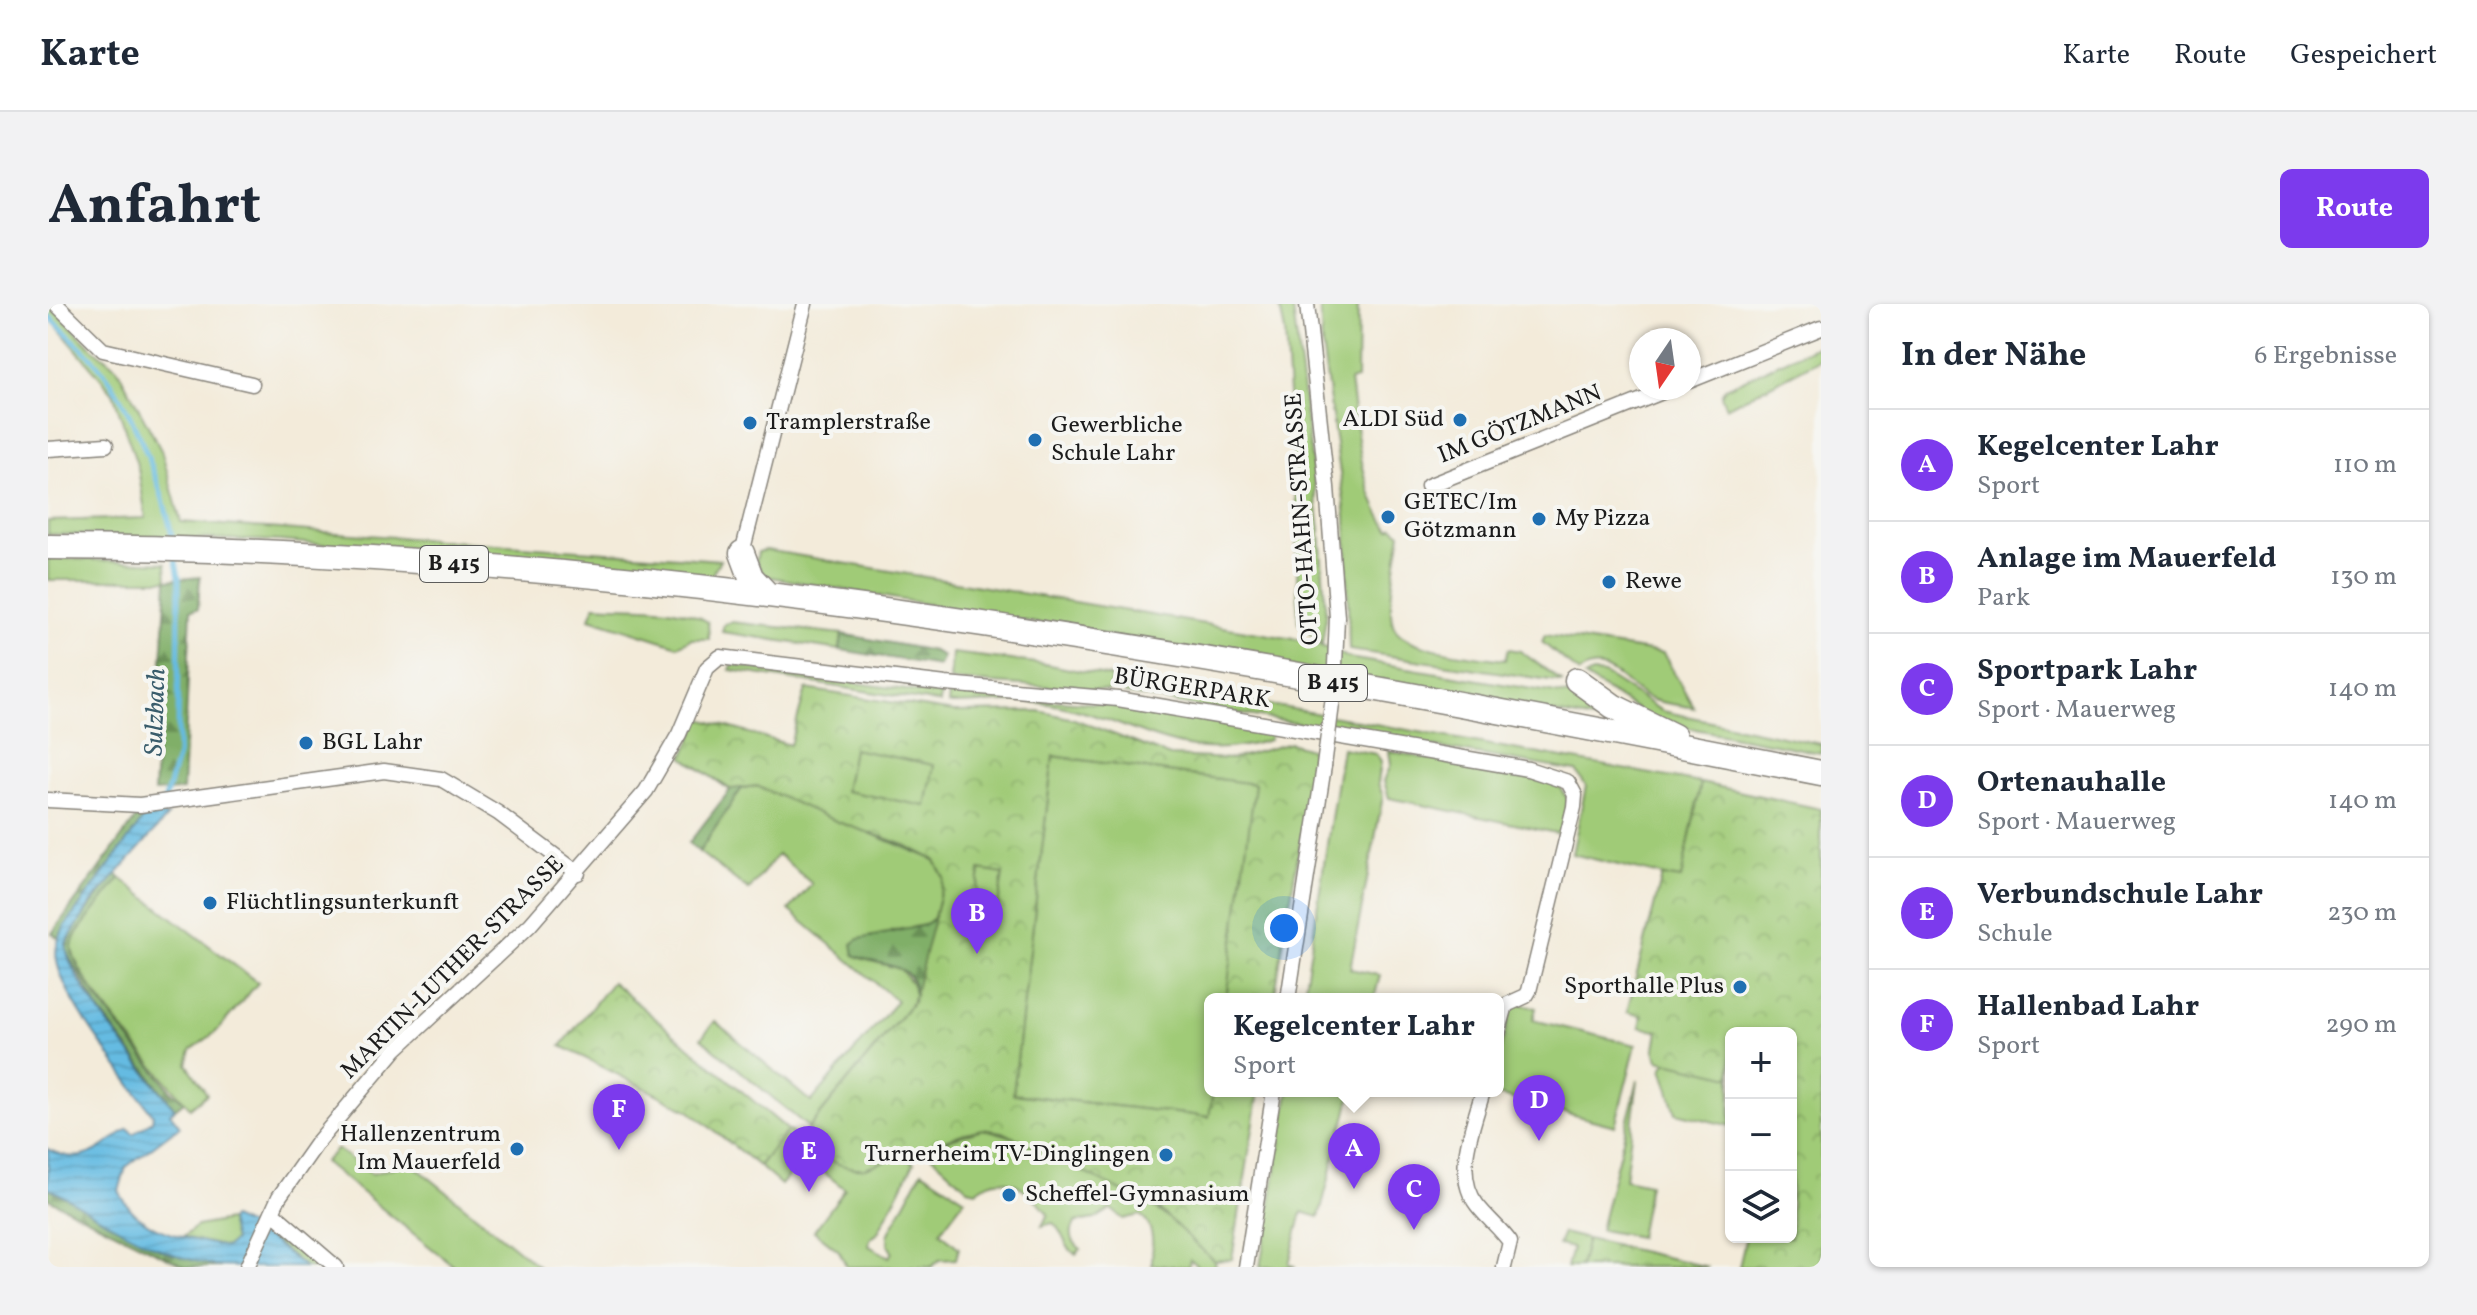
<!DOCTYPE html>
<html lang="de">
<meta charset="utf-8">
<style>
body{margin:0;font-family:Vollkorn,serif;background:#f2f2f3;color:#1f2937}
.controls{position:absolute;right:24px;bottom:24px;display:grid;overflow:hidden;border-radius:12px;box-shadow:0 2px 6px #0004}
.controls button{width:72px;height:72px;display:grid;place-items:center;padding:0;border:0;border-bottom:2px solid #e0e1e3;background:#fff;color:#1f2937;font:40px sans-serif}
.compass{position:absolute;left:1581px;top:24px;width:72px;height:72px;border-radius:50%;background:#fff;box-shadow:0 2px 6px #0004;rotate:193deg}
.you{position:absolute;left:1236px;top:624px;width:28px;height:28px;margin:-20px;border:6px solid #fff;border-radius:50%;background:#1a73e8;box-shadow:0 0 0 12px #1a73e833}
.badge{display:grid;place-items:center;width:52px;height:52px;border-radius:50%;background:#7c3aed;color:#fff;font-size:26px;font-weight:700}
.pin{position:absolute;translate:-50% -66px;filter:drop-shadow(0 2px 4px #0008)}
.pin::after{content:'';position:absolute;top:42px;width:28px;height:24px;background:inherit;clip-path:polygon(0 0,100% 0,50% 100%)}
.popup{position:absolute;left:1156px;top:689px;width:300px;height:104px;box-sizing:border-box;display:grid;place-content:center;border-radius:12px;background:#fff;filter:drop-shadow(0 2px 6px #0005);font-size:26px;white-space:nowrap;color:#747a83}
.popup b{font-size:30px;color:#1f2937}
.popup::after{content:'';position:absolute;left:50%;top:100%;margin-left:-16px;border:16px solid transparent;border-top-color:#fff}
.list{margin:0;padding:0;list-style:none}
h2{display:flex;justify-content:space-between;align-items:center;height:104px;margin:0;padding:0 32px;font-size:34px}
h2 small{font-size:26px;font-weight:400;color:#747a83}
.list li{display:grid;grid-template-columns:52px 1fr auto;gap:24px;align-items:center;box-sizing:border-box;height:112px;padding:0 32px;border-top:2px solid #e0e1e3}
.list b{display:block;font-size:30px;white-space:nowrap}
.list p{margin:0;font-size:26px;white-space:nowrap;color:#747a83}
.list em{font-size:26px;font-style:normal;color:#747a83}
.icon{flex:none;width:44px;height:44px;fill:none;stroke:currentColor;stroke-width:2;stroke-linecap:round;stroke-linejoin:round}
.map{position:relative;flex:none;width:1773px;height:963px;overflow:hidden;border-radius:12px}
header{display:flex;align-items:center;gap:48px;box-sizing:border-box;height:112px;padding:0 40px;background:#fff;border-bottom:2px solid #e0e1e3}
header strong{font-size:38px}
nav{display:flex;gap:44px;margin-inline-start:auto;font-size:28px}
.intro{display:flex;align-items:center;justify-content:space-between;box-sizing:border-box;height:192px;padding:0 48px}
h1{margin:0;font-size:56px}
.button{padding:20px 36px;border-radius:12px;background:#7c3aed;color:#fff;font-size:28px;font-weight:700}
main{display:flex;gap:48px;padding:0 48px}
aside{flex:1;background:#fff;border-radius:12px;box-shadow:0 2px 6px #0004}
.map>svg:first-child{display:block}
</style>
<header>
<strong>Karte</strong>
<nav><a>Karte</a><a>Route</a><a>Gespeichert</a></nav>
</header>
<div class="intro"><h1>Anfahrt</h1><a class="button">Route</a></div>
<main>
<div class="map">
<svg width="1773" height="963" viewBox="0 0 1773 963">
<defs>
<pattern id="forest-firs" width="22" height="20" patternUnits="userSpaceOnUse" patternTransform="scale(2)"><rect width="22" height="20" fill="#80af68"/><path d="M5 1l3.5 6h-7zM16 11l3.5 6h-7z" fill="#688e55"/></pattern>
<pattern id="park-crowns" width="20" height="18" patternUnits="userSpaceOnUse" patternTransform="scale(2)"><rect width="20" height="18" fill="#a0cb77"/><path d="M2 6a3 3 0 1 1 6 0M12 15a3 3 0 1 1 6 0" fill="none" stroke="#89ae66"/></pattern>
<pattern id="water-rules" width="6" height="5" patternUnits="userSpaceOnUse" patternTransform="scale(2)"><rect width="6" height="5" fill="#65bbe2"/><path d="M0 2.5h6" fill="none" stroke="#57a0c1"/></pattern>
</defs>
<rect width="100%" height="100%" fill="#f6f6f2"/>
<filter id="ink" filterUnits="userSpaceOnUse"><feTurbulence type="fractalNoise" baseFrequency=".0125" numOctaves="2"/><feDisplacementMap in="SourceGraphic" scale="16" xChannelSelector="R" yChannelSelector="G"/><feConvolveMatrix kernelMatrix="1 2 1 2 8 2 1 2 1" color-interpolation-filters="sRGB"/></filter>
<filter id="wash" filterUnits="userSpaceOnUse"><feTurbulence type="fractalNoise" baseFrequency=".006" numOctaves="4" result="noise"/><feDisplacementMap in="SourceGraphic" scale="32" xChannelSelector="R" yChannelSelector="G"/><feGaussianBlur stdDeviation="1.8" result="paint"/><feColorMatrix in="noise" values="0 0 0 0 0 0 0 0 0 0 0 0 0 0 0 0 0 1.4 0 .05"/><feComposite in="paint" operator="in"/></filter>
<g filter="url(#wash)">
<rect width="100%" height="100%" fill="#f3ebda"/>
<path fill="#a0cb77" stroke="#5e744a" stroke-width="2" d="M1,0L43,43L69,64L113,146L133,218L672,256L663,272L232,237L0,230V217L98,214L90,164L65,89L0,12Z
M1231,0H1242L1245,5L1272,227L1278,313L1274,340L1250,319L1248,198L1237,28Z
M1272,0H1310L1309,75L1302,77C1309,126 1312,186 1341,225L1345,223L1353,229C1350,251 1337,304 1346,323C1358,347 1431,352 1457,356L1460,345L1472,347L1515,378L1301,346L1298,212L1274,41Z
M1773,40V55L1678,104L1673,91L1677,84Z
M718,246L1264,338L1301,354L1537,394L1581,422L722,273L715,270L708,257L710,248Z
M0,254L118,259L119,276H0Z
M547,301C581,304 630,299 660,318L661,335H643L630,342L542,314Z
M683,318L794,330L792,346L674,328L676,320Z
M1497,331L1615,349L1646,404C1632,401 1616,400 1602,395C1580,386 1557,347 1531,369L1494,338Z
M904,349L996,360L1063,373L1061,387L902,376Z
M684,361L893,391L892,399L682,366Z
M1544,369L1556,370L1614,407L1773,440V449L1610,418L1537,373Z
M1079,375L1653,479L1633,576L1524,550L1538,482L1528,467L1076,390Z
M901,390L1087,402L1223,429L1221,436C1128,465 1085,413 1000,400C968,395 932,400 900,400Z
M805,444L887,461L878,503L797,487Z
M1294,444L1328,450L1333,457L1330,479L1335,492L1302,665L1332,671L1326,695H1255Z
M1341,447L1503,479L1513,484L1520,496L1513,530L1341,494L1336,477L1343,460Z
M1005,452L1208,480L1178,695H1162V787H1165L1162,813L965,790Z
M709,482L887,556L896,574L886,614L877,621L842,627L812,654L852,665L868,685L865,698L761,824L653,734L667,717L763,798L849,697L741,606L764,580L730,550L701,586L651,548L694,484Z
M932,566L955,569L950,608L927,605Z
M72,574L210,679L168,728L143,746L139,760L159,790L142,804C121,779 18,667 24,639C28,621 60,589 72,574Z
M1470,699L1488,704L1485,716L1588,741L1567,822L1442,789L1450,787V755L1463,704Z
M1607,745L1683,746V822L1628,809L1614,764L1619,758L1610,756Z
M1590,776L1577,875L1601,880L1591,933L1552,926Z
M1241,787H1304L1271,913L1254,908L1241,960L1248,963H1212Z
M934,825C987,833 1148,913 1169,963H1151L1142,956L1140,963L1104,961C1104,941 1108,924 1092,911L1075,915L1063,905L1047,915L1028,918C1021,928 1022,937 1033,945L1028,950C1014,942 1017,929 1005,919L994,922L1000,910C981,886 956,862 928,887L920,885L875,844Z
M740,826C792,864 793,871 857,851L866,859L829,930L822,935L821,942L841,953L844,948L840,941V931L874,867L917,895L892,928L911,944L908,955L891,956L883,963H799L791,947L766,927L797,885L756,853L733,881L711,862Z
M289,845L324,870L353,861L358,855L491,963H407L276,858Z
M181,916L186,937L178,943L135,933L149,922Z
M223,923L228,926L273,963H257L220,932Z
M1515,929L1539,935L1532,963H1519L1524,944L1510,941Z"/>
<path fill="url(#forest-firs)" stroke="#4e6642" stroke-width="2" d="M152,273L150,305L143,306L135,486L106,488L119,276Z
M794,330L885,347L895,352L891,362L792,346Z
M644,450L908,546L878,695L761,824L865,698C874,655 830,664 806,651L804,640L811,635L877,621L886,614L896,574L887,556L709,482L694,484L651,548L641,539L682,486L639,456Z
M90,511H98L10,634L4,629Z
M68,569L72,574L29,629C25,637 22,644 26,653C38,688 98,754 123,787L136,798L127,805L51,706L17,646L28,621Z
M0,883L113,945L173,963H138L0,895Z"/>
<path fill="url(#park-crowns)" stroke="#5e744a" stroke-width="2" fill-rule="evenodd" d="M758,385L906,408L991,407L1026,415L1122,452L1184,455L1242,439L1262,445L1265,460L1226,695H1178L1207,480L1005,452L965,790L1161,813L1165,787H1211L1184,955L1166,957L1112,906L955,828L934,825L914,830L817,864C789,866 772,850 752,835L865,698L896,574L887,556L857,541L790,518L709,482L682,485L635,453L653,415L742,441ZM805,445L886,461L878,502L797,487ZM932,566L955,570L949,608L927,604Z
M1653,479L1773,505V963H1691L1698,933H1743V729H1683V773L1610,756L1607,745L1610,727L1592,723L1594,712L1579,708L1614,572L1633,575Z
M564,678L740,826L711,862L640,806L513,742Z
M1539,935L1660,963H1532Z"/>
<path fill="url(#water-rules)" stroke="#406c7f" stroke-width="2" d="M98,511L120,512L44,598L18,639C16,674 103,774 127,805L122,809L132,822L78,863L71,887C91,930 136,933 178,943L186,937L181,916L184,914L209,925L257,963C229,963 197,963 169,962C107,952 54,914 0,883V845C35,864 51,845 80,824L85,830L104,817L105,811C80,775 16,698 9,657C6,644 11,633 17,622Z"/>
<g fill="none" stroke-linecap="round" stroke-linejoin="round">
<path stroke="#65bbe2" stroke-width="5" d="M0,11C20,32 47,54 63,78C90,121 117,189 125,238
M111,515L130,451L131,274L127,252"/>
</g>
</g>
<g filter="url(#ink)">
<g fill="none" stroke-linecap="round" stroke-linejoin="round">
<g stroke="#88847b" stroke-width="17">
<path id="minor" d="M8,0L55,46L204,80
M1259,0L1279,183L1289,313
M1641,77L1773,24
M0,145L58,141
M1380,182L1624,84
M694,249L757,0
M0,496L92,501L336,467L393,475L450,509L530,569
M1240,695L1276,462
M1435,787C1426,821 1404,869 1429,901C1439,914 1452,924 1462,938L1456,963
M224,908L288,963
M199,963L231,893L269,839L348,745L482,621L598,487L631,430L659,364L672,353L898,380L1070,395L1480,465L1520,478L1527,491L1526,503L1481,687L1478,692L1458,701L1450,730
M1198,963L1226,787"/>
</g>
<g stroke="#88847b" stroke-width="27">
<path id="primary" d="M0,243C597,244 1189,355 1773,469
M694,249L703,273L720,291
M1529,376L1565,402L1626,432"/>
</g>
<use href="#minor" stroke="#fff" stroke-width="14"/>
<use href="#primary" stroke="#fff" stroke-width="24"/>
<g stroke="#88847b" stroke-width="17" stroke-linecap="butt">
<path id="minor-bridge" d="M1276,462L1286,385L1289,313"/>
</g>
<use href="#minor-bridge" stroke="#fff" stroke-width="14"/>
</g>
</g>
<g fill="#1f6fb2" stroke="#f6f6f2" stroke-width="3">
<circle cx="1412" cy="116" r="8"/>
<circle cx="702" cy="119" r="8"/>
<circle cx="987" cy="136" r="8"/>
<circle cx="1340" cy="213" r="8"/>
<circle cx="1491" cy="215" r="8"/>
<circle cx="1561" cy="278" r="8"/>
<circle cx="258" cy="439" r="8"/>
<circle cx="162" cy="599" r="8"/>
<circle cx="1692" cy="683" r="8"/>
<circle cx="469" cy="845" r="8"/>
<circle cx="1118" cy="851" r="8"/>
<circle cx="961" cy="891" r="8"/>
</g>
<g text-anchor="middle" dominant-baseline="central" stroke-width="8" stroke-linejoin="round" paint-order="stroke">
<g fill="#f6f6f2" stroke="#5d5d5c" stroke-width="2">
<rect x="372" y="242" width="68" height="36" rx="6"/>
<rect x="1251" y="361" width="68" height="36" rx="6"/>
</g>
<g font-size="22" font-weight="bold" fill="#1c1c1c">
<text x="406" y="260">B 415</text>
<text x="1285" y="379">B 415</text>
</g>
<g font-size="24" fill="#1c1c1c" stroke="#f6f6f2" text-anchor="start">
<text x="1396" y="116" text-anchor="end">ALDI Süd</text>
<text x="718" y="119">Tramplerstraße</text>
<text x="1003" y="122">Gewerbliche<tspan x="1003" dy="28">Schule Lahr</tspan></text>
<text x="1356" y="199">GETEC/Im<tspan x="1356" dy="28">Götzmann</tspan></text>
<text x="1507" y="215">My Pizza</text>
<text x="1577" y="278">Rewe</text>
<text x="274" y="439">BGL Lahr</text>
<text x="178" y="599">Flüchtlingsunterkunft</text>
<text x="1676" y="683" text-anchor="end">Sporthalle Plus</text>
<text x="453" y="831" text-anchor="end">Hallenzentrum<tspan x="453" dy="28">Im Mauerfeld</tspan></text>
<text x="1102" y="851" text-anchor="end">Turnerheim TV-Dinglingen</text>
<text x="977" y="891">Scheffel-Gymnasium</text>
</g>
<g font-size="24" fill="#1c1c1c" stroke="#f6f6f2">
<text transform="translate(1472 121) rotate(-22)">IM GÖTZMANN</text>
<text transform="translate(1255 215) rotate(-94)">OTTO-HAHN-STRASSE</text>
<text transform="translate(1144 385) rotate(9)">BÜRGERPARK</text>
<text transform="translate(405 664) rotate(-45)">MARTIN-LUTHER-STRASSE</text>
</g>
<g font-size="26" font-style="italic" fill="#395c6b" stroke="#f6f6f2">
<text transform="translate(108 408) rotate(-88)">Sulzbach</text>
</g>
</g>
</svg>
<div class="controls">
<button>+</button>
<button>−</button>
<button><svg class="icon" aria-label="layers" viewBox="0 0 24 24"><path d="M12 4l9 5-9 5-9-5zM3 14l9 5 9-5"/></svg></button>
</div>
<svg class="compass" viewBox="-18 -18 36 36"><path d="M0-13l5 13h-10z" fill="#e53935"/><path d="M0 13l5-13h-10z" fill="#747a83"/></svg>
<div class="you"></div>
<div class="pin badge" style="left:1306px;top:885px">A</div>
<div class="popup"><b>Kegelcenter Lahr</b>Sport</div>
<div class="pin badge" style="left:929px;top:650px">B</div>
<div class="pin badge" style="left:1366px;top:926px">C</div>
<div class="pin badge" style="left:1491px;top:837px">D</div>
<div class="pin badge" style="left:761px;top:888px">E</div>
<div class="pin badge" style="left:571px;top:846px">F</div>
</div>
<aside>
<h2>In der Nähe<small>6 Ergebnisse</small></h2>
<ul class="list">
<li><span class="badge">A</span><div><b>Kegelcenter Lahr</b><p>Sport</p></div><em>110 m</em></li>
<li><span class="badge">B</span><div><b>Anlage im Mauerfeld</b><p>Park</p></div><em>130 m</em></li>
<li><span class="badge">C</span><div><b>Sportpark Lahr</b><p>Sport · Mauerweg</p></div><em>140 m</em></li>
<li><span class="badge">D</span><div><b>Ortenauhalle</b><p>Sport · Mauerweg</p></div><em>140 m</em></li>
<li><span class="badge">E</span><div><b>Verbundschule Lahr</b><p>Schule</p></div><em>230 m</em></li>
<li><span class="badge">F</span><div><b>Hallenbad Lahr</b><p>Sport</p></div><em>290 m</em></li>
</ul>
</aside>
</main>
